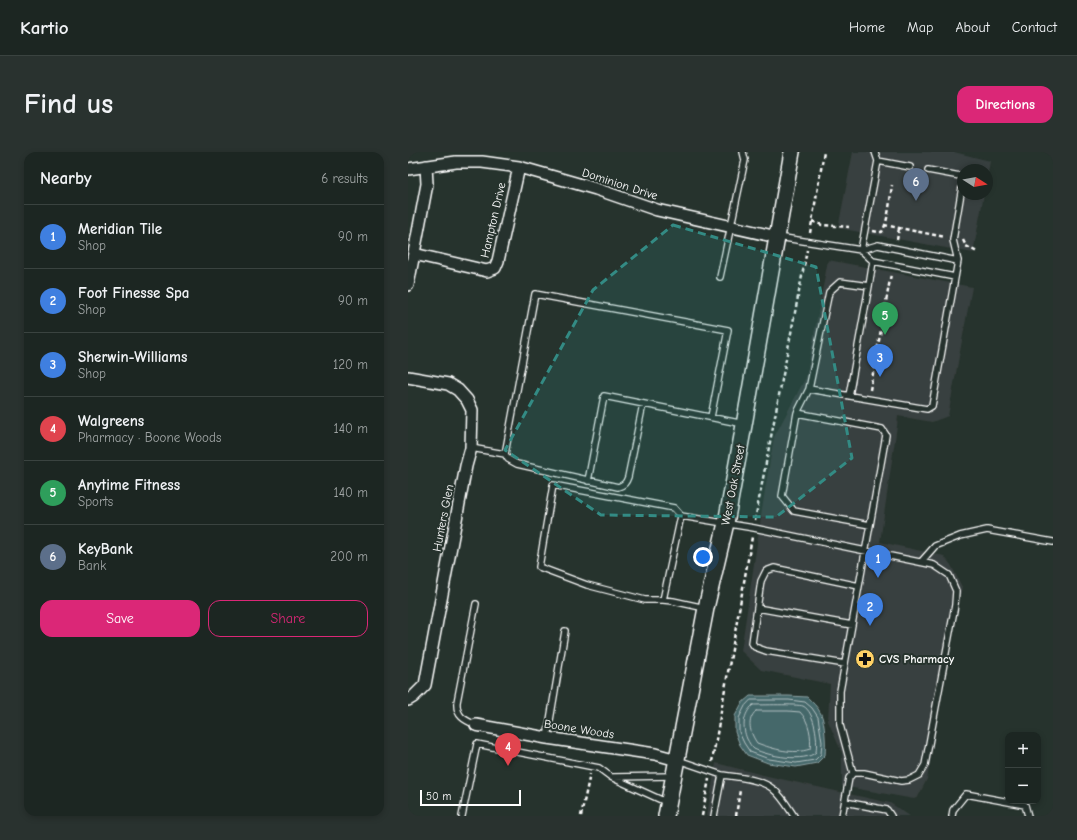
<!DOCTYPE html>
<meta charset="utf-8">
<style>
body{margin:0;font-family:"Comic Neue",sans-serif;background:#29322f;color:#f1f3f6}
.controls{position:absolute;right:12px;bottom:12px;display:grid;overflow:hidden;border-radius:8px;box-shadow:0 2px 6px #0003}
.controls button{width:36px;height:36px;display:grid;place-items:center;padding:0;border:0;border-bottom:1px solid #3a4340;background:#1c2622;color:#f1f3f6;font:20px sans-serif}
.compass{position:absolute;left:549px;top:12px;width:36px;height:36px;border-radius:50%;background:#1c2622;box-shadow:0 2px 6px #0003;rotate:101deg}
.scale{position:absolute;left:12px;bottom:10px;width:101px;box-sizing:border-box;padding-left:4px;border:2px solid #fff;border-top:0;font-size:11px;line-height:14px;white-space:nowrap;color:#fff;-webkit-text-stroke:3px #26332d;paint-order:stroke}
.you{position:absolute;left:295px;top:405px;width:14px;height:14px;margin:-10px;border:3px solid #fff;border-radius:50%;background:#1a73e8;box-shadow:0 0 0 6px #1a73e833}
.badge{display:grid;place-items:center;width:26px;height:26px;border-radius:50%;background:#db2777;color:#fff;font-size:13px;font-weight:700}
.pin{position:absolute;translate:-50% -33px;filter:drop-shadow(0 1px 2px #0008)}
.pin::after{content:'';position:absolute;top:21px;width:14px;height:12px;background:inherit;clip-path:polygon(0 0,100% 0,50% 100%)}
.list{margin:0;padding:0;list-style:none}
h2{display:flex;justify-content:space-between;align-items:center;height:52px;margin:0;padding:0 16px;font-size:17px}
h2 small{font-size:13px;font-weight:400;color:#a0a5a5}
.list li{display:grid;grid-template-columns:26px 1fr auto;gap:12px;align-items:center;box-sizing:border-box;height:64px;padding:0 16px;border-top:1px solid #3a4340}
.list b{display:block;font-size:15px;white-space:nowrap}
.list p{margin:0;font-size:13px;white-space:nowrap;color:#a0a5a5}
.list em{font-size:13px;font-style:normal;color:#a0a5a5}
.actions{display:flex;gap:8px;padding:12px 16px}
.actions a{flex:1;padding:9px 0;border:1px solid #db2777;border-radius:12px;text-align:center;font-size:14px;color:#db2777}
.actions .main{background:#db2777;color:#fff}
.map{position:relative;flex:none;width:645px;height:664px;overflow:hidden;border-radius:12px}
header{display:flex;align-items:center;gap:24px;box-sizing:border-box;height:56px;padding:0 20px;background:#1c2622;border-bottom:1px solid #3a4340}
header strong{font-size:19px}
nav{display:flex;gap:22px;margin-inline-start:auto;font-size:14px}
.intro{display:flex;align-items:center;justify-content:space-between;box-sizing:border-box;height:96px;padding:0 24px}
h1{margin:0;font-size:28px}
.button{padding:10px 18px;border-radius:12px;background:#db2777;color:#fff;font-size:14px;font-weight:700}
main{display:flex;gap:24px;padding:0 24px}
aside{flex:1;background:#1c2622;border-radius:12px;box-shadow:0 2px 6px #0003}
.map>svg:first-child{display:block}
</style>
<header>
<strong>Kartio</strong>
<nav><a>Home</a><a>Map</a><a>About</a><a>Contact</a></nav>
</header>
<div class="intro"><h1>Find us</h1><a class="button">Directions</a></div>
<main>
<aside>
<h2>Nearby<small>6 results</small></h2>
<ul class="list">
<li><span class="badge" style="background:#3f7fe0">1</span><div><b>Meridian Tile</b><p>Shop</p></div><em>90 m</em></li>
<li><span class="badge" style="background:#3f7fe0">2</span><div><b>Foot Finesse Spa</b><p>Shop</p></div><em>90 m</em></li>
<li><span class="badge" style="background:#3f7fe0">3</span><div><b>Sherwin-Williams</b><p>Shop</p></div><em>120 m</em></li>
<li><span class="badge" style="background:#e0444e">4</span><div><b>Walgreens</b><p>Pharmacy · Boone Woods</p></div><em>140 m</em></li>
<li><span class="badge" style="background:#2e9e5b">5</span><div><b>Anytime Fitness</b><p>Sports</p></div><em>140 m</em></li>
<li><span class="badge" style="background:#5c6f8a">6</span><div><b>KeyBank</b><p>Bank</p></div><em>200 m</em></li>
</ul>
<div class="actions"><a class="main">Save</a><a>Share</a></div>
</aside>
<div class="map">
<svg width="645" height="664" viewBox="0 0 645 664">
<rect width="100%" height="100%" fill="#26332d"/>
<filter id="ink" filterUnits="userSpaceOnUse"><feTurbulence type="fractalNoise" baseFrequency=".025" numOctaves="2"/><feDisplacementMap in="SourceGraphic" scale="8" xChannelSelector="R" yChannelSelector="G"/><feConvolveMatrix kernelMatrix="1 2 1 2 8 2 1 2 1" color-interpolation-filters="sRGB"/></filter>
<g filter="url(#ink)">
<path fill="#39403f" d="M445,0H546L582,9L579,27V18H555V42H576L565,101L430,76Z
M420,108L564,135L540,264L524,270L490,264L489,274L472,390L536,404L543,413L554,435L519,627L510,645L506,647L434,634V601L420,569L422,532L353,518L333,499L357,338L366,285L398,225Z
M308,611L355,623L482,651L502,664H299Z"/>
<path fill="#44676a" stroke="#8fa4a6" d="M342,544H381L399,545C404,550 410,555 413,562C417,571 418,593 417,603L409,611L388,615L360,611L339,603L332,593L327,580V564L334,551Z"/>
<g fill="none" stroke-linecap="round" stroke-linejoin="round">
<path stroke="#b4c2c3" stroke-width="1" d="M343,548H381L397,550L404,556L410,565L414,590L413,602L407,608L388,611L361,607L342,600L336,591L331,580V566L337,554Z
M345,553C353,553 389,552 395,554C407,560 410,588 408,600C397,611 360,604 346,597C343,595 341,590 339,587C334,575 335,562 345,553Z
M348,559H380L392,560C401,569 404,585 402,597C385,603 365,597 349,591C342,581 338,568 348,559Z"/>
<g stroke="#fff" stroke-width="8">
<path id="lane" d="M470,9L502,15
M520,18L552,24L555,27
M370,85L453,98L470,9L467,0
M453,98L465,109L547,125
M453,98L470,93L550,109
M465,109L461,134L432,130L421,140L401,237L519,257L524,254L550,109L545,88L555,29
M312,125L337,8L335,0
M441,244L461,134
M389,261L474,277L478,283L462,373L386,359L374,344L389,261L401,237
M63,296L97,302L127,142L320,178L303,265
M97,302L100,307L109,312L210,335C216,333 218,331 220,325L235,252
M180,329L196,244L336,272
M513,410L527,394L552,384L579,378L645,390
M255,448H237L179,433L131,415L145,333L266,356L273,364
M68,452L49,550C48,564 56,568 68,573
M297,456L265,449L255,448L273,364L346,376L526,413L541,423L548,439L547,453L517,613L511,623L501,628L493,629L456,621H445L441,626L434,664
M349,456L444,473
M437,512L358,499L347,495L344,491L353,429L358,419L366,416L451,434
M139,586L157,479
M270,608L314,623L306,664
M445,621L432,573V539L462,373
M314,623C329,625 353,627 365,637C374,644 380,655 386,664
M205,625L264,624
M437,650L479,658L483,664
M54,664L69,592L191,616L203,625L260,651
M544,664L545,658L558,642L617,653L620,664"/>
</g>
<g stroke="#fff" stroke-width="14">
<path id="street" d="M0,17L48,10H74L111,15L188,37L249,58L369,85
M6,102L79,119L87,116L90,109L111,15
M0,133L19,32L18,14
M0,225L40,232L50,238L59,248L64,258L63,296L58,314L17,533L5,545L0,548
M68,573L139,586L247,602L269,608"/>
</g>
<g stroke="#fff" stroke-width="18">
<path id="secondary" d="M258,664L298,456L318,371L336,273L384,0"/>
</g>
<path stroke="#fff" stroke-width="2.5" stroke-dasharray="4 3" stroke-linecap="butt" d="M404,69L414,73L441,75
M476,73L537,85
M465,79L471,80H474C481,67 482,47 484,33
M402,81L416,0
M489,88L491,76
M555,88L558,94L569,100
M462,238L483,122
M347,368L399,98
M304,610L344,385
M173,664L182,622
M294,664L301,627
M328,664L332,638"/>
<use href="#lane" stroke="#26332d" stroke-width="5.5"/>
<use href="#street" stroke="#26332d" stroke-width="11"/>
<use href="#secondary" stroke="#26332d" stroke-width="15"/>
</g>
</g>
<path fill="#338b84" fill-opacity="0.2" stroke="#338b84" stroke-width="3" stroke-dasharray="8 5" stroke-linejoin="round" d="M265,73L408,115L444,306L368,365L193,363L97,298L185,138Z"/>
<defs>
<g id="pharmacy-disc" transform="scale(1)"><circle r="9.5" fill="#ffd166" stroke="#26332d"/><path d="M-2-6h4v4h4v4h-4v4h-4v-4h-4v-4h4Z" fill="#111"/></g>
</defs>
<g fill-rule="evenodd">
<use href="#pharmacy-disc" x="457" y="507"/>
</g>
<g text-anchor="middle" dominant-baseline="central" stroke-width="4" stroke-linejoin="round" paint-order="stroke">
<g font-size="12" fill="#fff" stroke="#26332d">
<text transform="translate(212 32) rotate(18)">Dominion Drive</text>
<text transform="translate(85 68) rotate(-77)">Hampton Drive</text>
<text transform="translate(325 333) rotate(-79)">West Oak Street</text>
<text transform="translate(35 366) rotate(-79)">Hunters Glen</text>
<text transform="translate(171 577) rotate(9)">Boone Woods</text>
</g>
<g font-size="12" font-weight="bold" fill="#fff" stroke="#26332d" text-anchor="start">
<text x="471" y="507">CVS Pharmacy</text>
</g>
</g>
</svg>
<div class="controls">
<button>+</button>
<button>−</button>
</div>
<svg class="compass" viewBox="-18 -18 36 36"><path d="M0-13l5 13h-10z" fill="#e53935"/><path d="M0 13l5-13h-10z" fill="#a0a5a5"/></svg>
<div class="scale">50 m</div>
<div class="you"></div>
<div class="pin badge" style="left:470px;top:426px;background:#3f7fe0">1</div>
<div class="pin badge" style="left:462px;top:474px;background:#3f7fe0">2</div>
<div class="pin badge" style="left:472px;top:225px;background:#3f7fe0">3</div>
<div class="pin badge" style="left:100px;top:614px;background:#e0444e">4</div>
<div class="pin badge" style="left:477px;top:183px;background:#2e9e5b">5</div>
<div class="pin badge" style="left:508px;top:49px;background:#5c6f8a">6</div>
</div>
</main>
